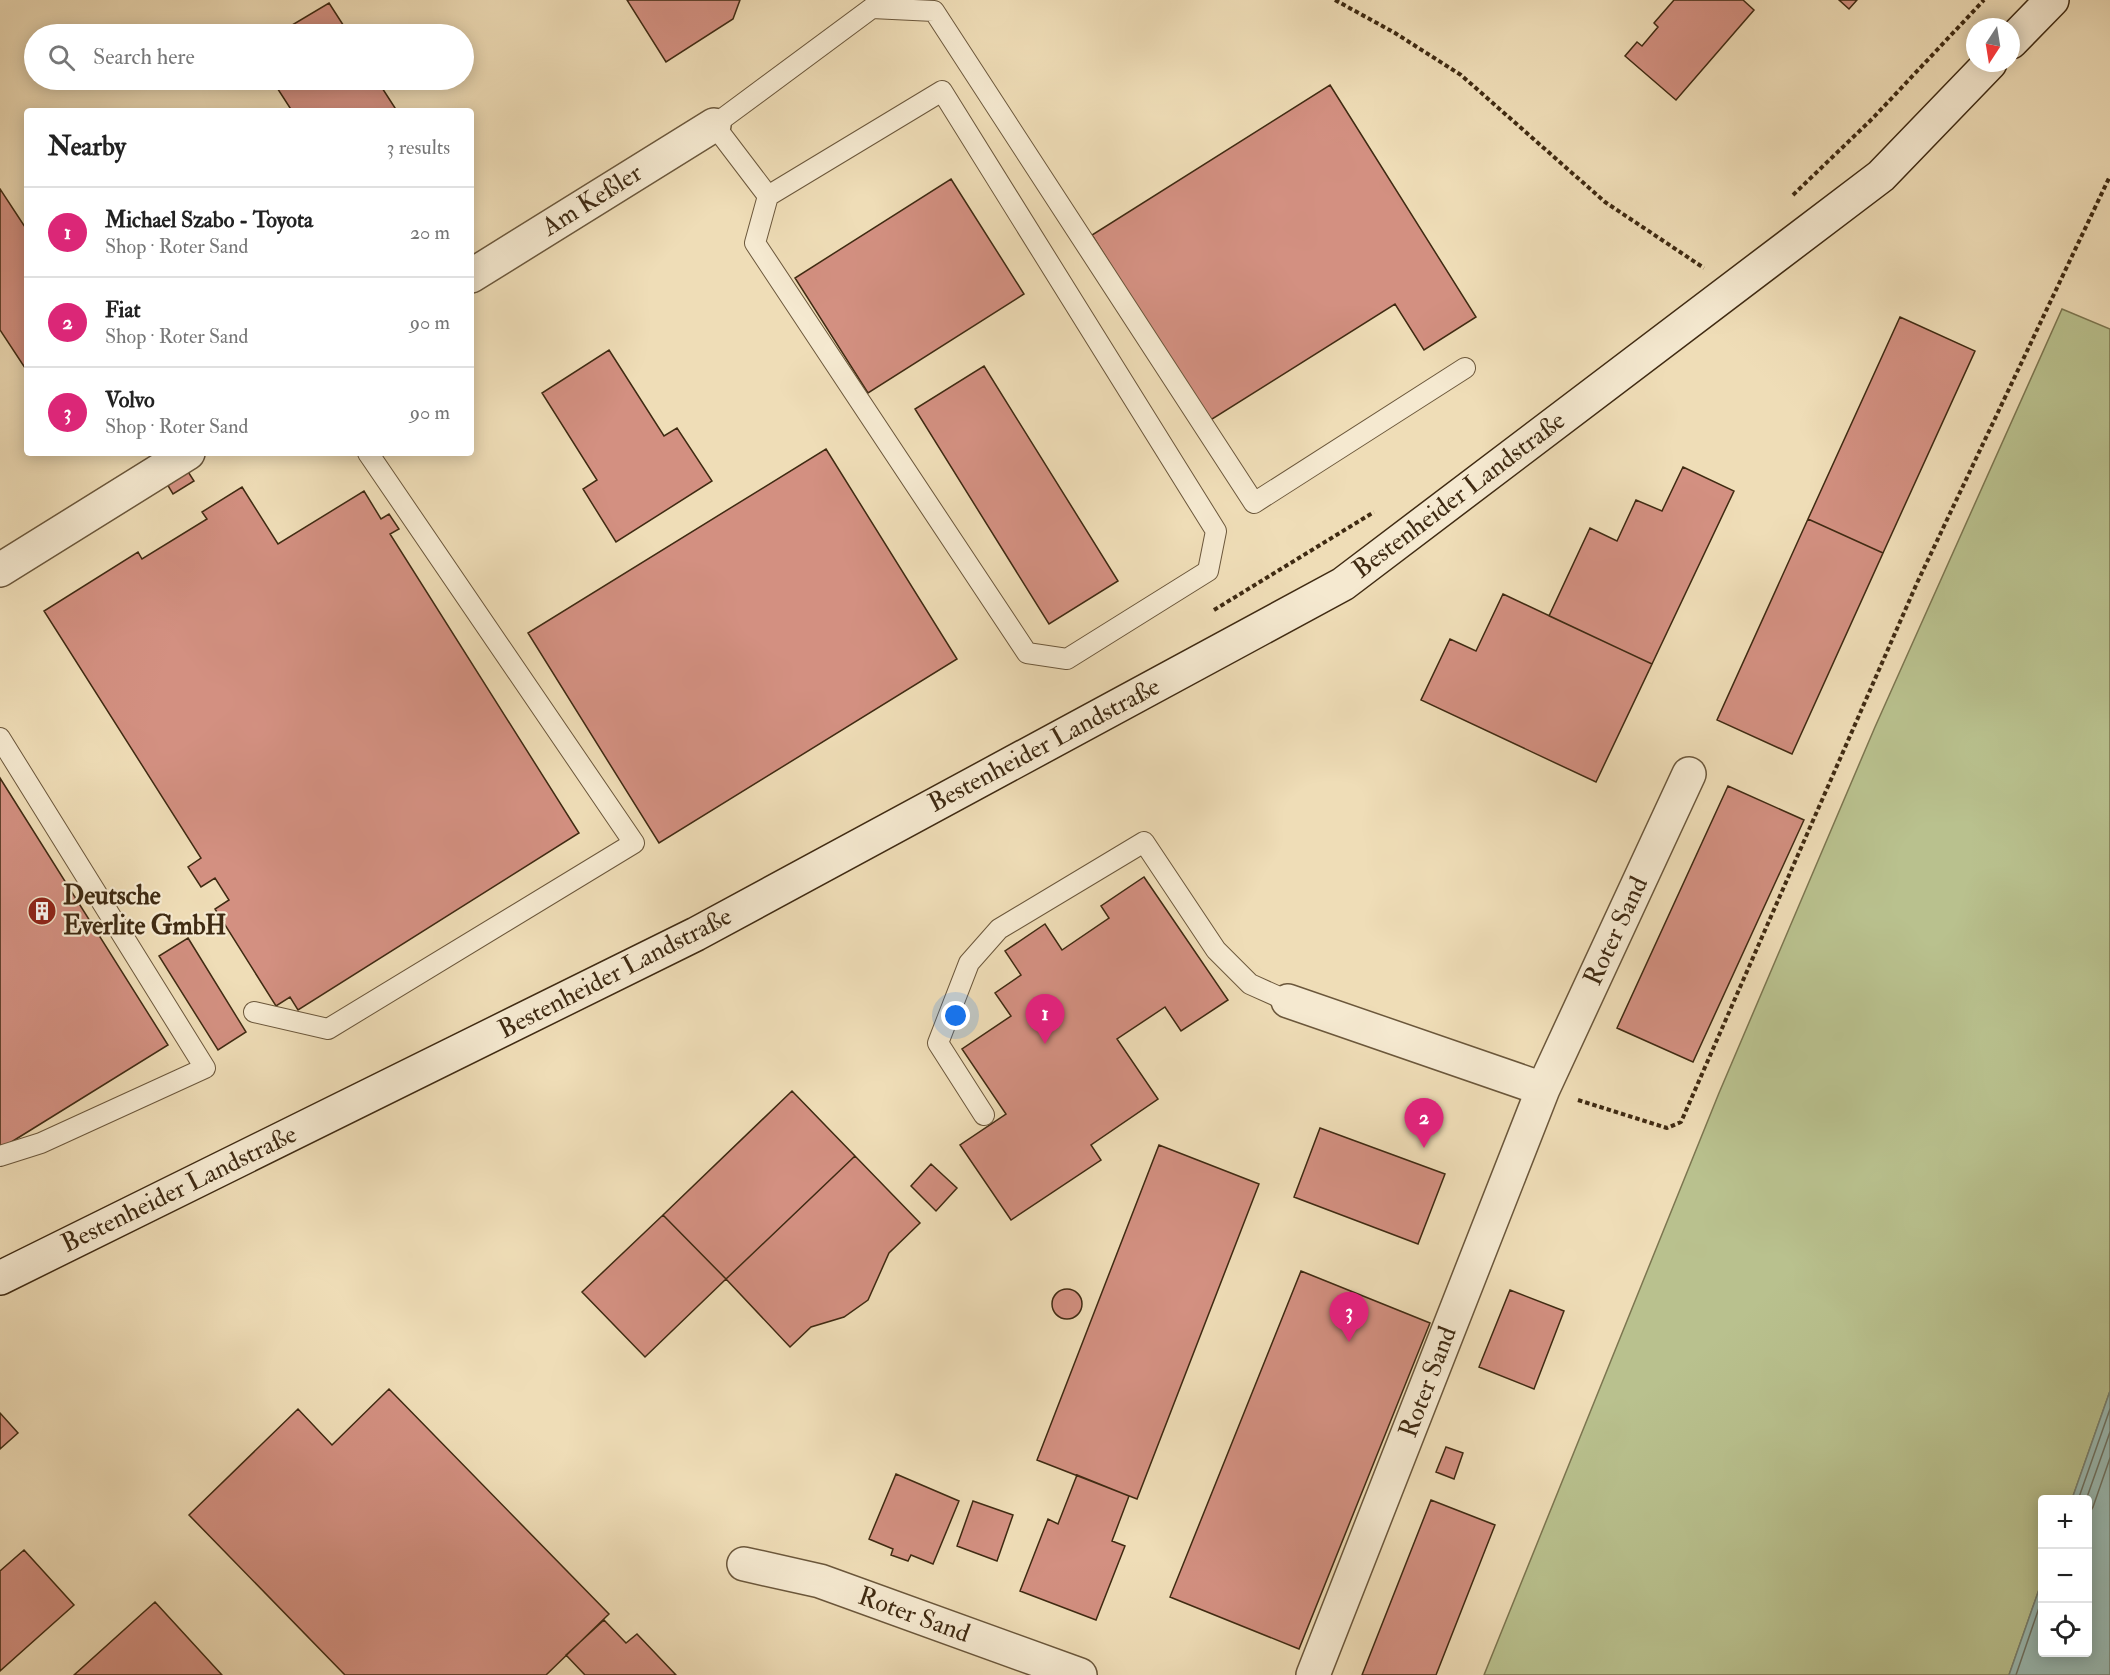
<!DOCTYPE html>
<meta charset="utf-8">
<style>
body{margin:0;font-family:"IM FELL Double Pica",serif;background:#f6f6f6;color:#222}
.controls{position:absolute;right:18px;bottom:18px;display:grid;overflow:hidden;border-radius:6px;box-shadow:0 3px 15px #0003}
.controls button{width:54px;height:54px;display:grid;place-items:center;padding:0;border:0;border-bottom:2px solid #e0e0e0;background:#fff;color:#222;font:30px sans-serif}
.compass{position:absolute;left:1966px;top:18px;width:54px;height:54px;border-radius:50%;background:#fff;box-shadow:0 3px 15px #0003;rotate:192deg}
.you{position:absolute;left:956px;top:1016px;width:21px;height:21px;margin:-15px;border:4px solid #fff;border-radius:50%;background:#1a73e8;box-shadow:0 0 0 9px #1a73e833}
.badge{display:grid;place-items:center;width:39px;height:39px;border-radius:50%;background:#db2777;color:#fff;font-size:20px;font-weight:700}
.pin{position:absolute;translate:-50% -50px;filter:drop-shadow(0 2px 3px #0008)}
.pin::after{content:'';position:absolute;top:32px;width:21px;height:18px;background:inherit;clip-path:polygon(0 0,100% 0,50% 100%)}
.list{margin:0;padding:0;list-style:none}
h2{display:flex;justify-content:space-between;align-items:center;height:78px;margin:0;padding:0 24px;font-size:26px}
h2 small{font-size:20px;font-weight:400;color:#767676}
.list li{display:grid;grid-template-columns:39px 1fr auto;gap:18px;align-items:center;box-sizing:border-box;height:90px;padding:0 24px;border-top:2px solid #e0e0e0}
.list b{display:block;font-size:22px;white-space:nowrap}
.list p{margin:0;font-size:20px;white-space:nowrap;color:#767676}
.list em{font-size:20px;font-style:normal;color:#767676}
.icon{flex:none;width:33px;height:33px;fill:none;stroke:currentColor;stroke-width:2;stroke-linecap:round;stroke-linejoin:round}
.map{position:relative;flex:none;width:2110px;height:1675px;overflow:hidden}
.search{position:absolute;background:#fff;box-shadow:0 3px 15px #0003;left:24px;top:24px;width:450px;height:66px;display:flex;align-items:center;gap:15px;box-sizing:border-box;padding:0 21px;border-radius:33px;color:#767676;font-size:22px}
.panel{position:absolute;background:#fff;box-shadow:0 3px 15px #0003;left:24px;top:108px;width:450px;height:348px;border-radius:6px}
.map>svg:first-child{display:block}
</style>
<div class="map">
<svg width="2110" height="1675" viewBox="0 0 2110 1675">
<rect width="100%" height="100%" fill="#efddb7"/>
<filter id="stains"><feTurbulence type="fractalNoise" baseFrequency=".00333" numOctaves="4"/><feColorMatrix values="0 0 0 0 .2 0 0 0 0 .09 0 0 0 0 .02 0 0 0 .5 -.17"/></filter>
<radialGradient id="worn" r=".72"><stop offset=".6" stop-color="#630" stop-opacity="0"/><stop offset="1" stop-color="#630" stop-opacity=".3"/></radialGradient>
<path fill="#b9c18e" stroke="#7c7650" stroke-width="1.5" d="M2062,309L2110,329V1391L2072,1499L2042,1500V1581L2009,1675H1484L1719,1093L1875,727Z"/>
<path fill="#9abbb4" stroke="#768173" stroke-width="1.5" d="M2110,1391V1675H2009L2042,1581V1652H2088V1500L2072,1499Z"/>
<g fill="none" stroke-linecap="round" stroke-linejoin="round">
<path stroke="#6c7263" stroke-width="1.5" d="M2078,1500L2110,1409
M2086,1500L2110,1432
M2088,1515L2093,1507L2110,1458
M2016,1675L2042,1599"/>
</g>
<path fill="#d39081" stroke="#3f2a12" stroke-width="1.5" d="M627,0H740L733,19L666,62Z
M1674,0H1743L1754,10L1676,100L1625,56L1637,42L1642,46L1658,27L1654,23Z
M1839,0H1857L1849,9Z
M329,3L349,34H277Z
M272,80H377L397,111H292Z
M1330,85L1476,317L1424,350L1395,304L1209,421L1092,235Z
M951,179L1024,294L868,393L795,278Z
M0,189L27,230V371L0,330Z
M1900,317L1975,351L1883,553L1808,519Z
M609,350L664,436L677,428L712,481L616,542L583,489L597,480L542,393Z
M984,366L1118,581L1049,624L915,409Z
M826,449L957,659L659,843L528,633Z
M185,467L194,481L173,494L164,479Z
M1683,467L1734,491L1652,664L1549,616L1590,528L1617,541L1636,500L1662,511Z
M242,487L278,544L364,491L381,519L389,514L399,529L390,534L579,833L298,1010L290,997L276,1006L215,909L229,900L215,878L201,887L188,867L201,858L44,611L138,552L142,559L207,519L202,512Z
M1808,519L1883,553L1792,754L1717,720Z
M1503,594L1652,664L1596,782L1421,700L1450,639L1476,651Z
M0,778L168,1045L0,1149Z
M1728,786L1804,820L1693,1062L1617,1028Z
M1144,877L1228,1000L1181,1031L1165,1007L1117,1039L1158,1099L1091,1145L1101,1160L1011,1220L960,1145L1006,1114L962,1049L1011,1016L995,993L1021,975L1005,951L1045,924L1062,950L1109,918L1101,906Z
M188,938L246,1032L218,1050L159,956Z
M792,1091L855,1156L726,1279L663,1215Z
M1320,1128L1445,1174L1418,1244L1294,1197Z
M1159,1145L1259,1184L1137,1499L1037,1460Z
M855,1156L920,1223L889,1253L868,1300L844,1317L811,1327L790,1347L726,1279Z
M931,1164L957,1188L936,1211L911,1186Z
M663,1215L726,1279L645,1357L582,1292Z
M1301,1271L1430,1323L1299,1649L1170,1597Z
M1052 1304a15 15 0 1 1 30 0a15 15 0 1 1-30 0Z
M1510,1290L1564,1311L1534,1389L1479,1367Z
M389,1389L609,1614L546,1675H345L189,1515L298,1409L332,1445Z
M0,1413L18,1433L0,1449Z
M1446,1447L1463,1453L1454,1479L1436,1472Z
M896,1474L959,1501L933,1564L911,1555L908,1561L891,1555L893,1549L869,1539Z
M1077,1475L1129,1496L1112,1541L1125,1546L1096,1620L1020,1591L1048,1519L1058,1524Z
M1431,1500L1495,1525L1436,1675H1362Z
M973,1501L1013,1515L997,1561L957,1546Z
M24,1550L74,1605L0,1671V1571Z
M155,1602L222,1675H74Z
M604,1620L626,1643L637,1634L676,1675H585L566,1655Z"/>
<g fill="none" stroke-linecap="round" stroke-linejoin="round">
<g stroke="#6b573b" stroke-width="22">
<path id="service" d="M768,196L942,91L1216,531L1208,571L1067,659L1027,653L755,243L768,196L714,125L872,8L934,11L1254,503L1465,368
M0,738L205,1068L41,1143L0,1156
M254,1012L328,1029L634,843L368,453
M984,1115L938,1043L969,963L999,929L1144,842L1216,950L1250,984L1288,1001"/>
</g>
<g stroke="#6b573b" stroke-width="36">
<path id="minor" d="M471,276L714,125
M0,570L188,453
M1288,1001L1543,1089
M744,1564L820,1581L1080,1675
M1313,1675L1543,1089L1689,774"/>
</g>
<g stroke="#3f2a12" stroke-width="36">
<path id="secondary" d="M2011,42L2052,0
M0,1278L696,934L1343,584L1881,176L1990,63"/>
</g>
<path stroke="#3f2a12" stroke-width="4" stroke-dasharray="4.5 3" stroke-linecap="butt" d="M1335,0L1395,33L1461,75L1605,202L1704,268
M1793,195L1873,118L1984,0
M1214,610L1374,512
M1578,1100L1667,1128L1681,1122L1917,583L2110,176"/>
<use href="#service" stroke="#f5e9d0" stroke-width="20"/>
<use href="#minor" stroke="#f5e9d0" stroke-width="33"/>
<use href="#secondary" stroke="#f5e9d0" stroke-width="33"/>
</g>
<defs>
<g id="building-disc" transform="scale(1.5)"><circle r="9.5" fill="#8f2418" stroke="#f5e9d0"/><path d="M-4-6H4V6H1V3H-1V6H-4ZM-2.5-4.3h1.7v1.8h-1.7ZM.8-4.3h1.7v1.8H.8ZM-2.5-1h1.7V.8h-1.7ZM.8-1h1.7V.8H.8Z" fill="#fff"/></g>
</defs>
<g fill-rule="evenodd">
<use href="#building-disc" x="42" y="911"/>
</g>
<g text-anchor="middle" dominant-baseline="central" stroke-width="4.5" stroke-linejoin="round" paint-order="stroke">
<g font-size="26" fill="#3f2a12" stroke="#f5e9d0">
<text transform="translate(592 200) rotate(-32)">Am Keßler</text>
<text transform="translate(1459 495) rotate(-37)">Bestenheider Landstraße</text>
<text transform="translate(1044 745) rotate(-28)">Bestenheider Landstraße</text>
<text transform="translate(1616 931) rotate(-65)">Roter Sand</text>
<text transform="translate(615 973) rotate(-27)">Bestenheider Landstraße</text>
<text transform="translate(179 1189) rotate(-26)">Bestenheider Landstraße</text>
<text transform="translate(1428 1382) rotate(-69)">Roter Sand</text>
<text transform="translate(914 1615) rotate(20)">Roter Sand</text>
</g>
<g font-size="26" font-weight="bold" fill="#3f2a12" stroke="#f5e9d0" text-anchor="start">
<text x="63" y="896">Deutsche<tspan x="63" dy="30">Everlite GmbH</tspan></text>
</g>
</g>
<rect width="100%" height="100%" filter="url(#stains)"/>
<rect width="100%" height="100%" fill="url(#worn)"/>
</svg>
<div class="controls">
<button>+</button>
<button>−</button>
<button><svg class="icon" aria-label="locate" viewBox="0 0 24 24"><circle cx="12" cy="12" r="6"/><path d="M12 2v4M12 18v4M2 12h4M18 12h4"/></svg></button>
</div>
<svg class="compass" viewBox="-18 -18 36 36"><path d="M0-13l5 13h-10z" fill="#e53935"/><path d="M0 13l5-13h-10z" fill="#767676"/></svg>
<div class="you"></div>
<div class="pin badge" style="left:1045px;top:1044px">1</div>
<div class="pin badge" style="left:1424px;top:1148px">2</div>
<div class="pin badge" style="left:1349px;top:1342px">3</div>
<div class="search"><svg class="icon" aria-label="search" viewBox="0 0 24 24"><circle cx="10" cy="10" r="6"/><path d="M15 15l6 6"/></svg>Search here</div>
<section class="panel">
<h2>Nearby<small>3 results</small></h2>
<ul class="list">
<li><span class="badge">1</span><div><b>Michael Szabo - Toyota</b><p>Shop · Roter Sand</p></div><em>20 m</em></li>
<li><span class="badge">2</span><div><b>Fiat</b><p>Shop · Roter Sand</p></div><em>90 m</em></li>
<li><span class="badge">3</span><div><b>Volvo</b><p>Shop · Roter Sand</p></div><em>90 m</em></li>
</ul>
</section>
</div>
